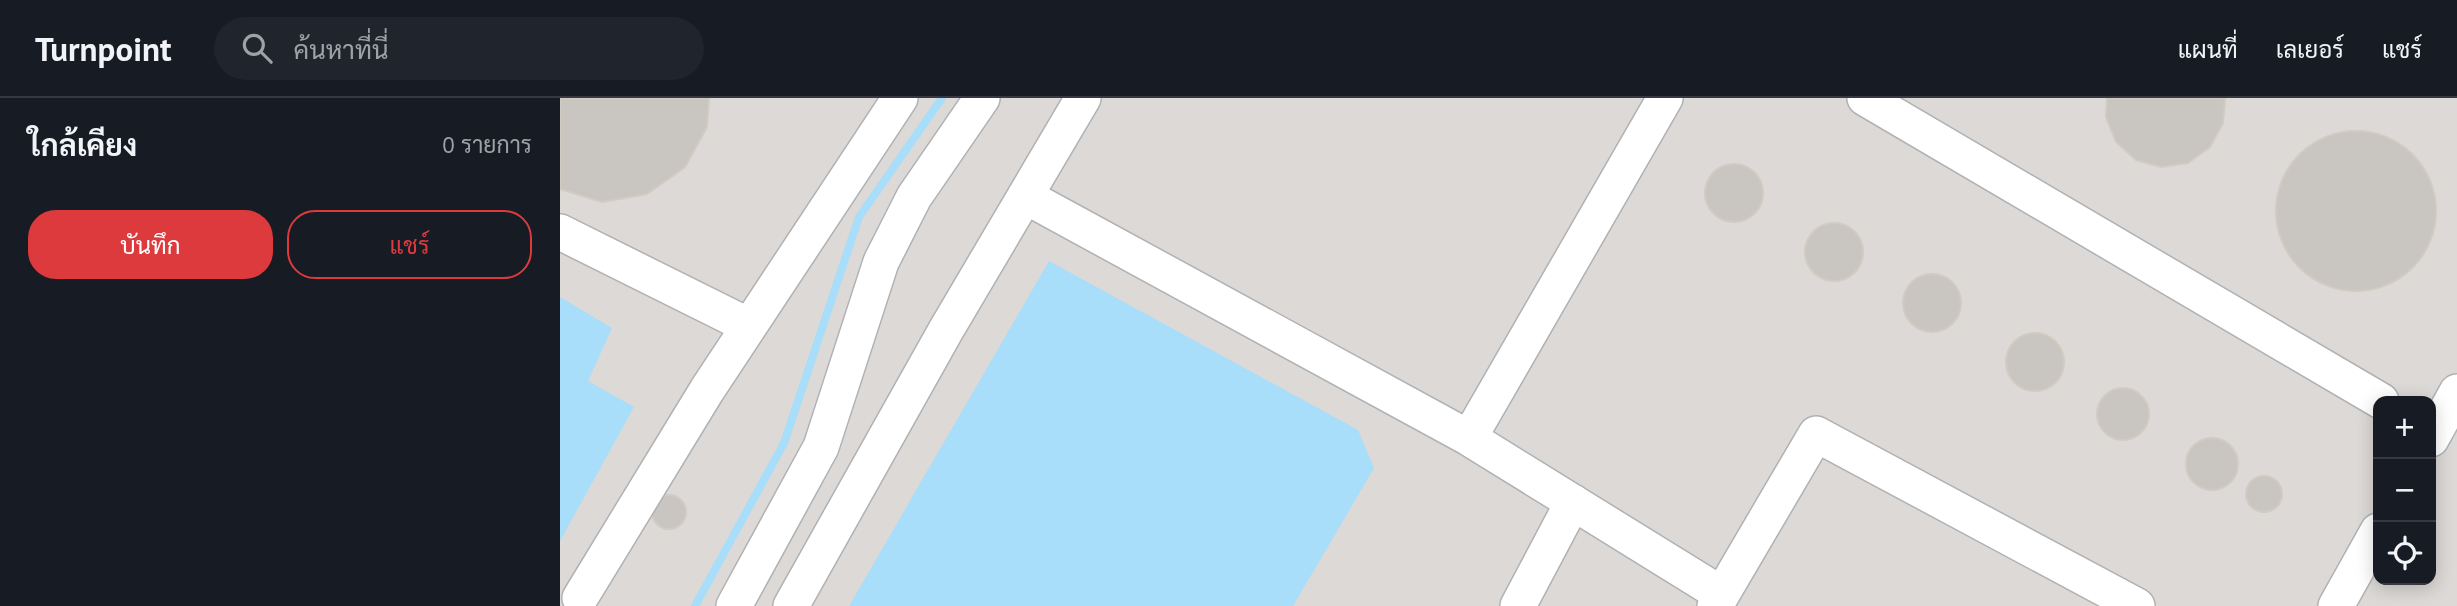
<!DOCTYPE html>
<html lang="th">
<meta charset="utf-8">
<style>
body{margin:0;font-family:"PT Sans",Sarabun,sans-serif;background:#20242c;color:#f1f3f6}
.controls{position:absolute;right:21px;bottom:21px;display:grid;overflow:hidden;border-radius:14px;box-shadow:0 4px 18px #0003}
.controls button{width:63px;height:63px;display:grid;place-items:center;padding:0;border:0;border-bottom:2px solid #363941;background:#171b24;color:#f1f3f6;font:35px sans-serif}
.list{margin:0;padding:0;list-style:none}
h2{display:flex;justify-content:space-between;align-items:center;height:91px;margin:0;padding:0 28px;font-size:30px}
h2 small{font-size:23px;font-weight:400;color:#9ea1a6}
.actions{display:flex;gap:14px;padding:21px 28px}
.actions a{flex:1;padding:16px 0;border:2px solid #dd3a3e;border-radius:28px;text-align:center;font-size:24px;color:#dd3a3e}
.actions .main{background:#dd3a3e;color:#fff}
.icon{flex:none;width:38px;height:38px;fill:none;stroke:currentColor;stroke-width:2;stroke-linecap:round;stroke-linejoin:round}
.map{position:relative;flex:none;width:1897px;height:508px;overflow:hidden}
header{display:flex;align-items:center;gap:42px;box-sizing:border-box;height:98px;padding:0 35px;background:#171b24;border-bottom:2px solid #363941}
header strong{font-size:33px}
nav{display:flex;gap:38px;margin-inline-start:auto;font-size:24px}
.search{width:490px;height:63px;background:#20242c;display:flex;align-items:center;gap:18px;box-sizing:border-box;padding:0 24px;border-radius:38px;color:#9ea1a6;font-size:26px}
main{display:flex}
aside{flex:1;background:#171b24}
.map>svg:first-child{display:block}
</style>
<header>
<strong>Turnpoint</strong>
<div class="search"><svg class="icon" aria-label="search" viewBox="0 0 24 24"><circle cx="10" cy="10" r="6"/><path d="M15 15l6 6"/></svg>ค้นหาที่นี่</div>
<nav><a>แผนที่</a><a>เลเยอร์</a><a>แชร์</a></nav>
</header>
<main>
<aside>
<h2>ใกล้เคียง<small>0 รายการ</small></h2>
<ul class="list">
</ul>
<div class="actions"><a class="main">บันทึก</a><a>แชร์</a></div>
</aside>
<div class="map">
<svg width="1897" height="508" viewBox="0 0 1897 508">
<rect width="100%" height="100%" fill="#edeae4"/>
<path fill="#dcd9d6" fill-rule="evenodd" d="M0,0H1897V508H0ZM1818,303H1871V482H1818Z"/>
<path fill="#a8def9" d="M489,163L798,332L814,370L733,508H289Z
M0,199L52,230L28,283L74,309L0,443Z"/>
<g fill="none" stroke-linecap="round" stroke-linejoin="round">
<path stroke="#a8def9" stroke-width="8" d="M135,508L224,345L299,119L382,0"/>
</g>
<path fill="#c9c5c0" stroke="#d1cbc2" stroke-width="2" d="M0,0H149L147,29L125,69L87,96L42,104L0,91Z
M1547,0H1665L1663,25L1650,49L1628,65L1601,69L1576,62L1556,44L1546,19Z
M1716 113a80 80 0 1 1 160 0a80 80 0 1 1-160 0Z
M1145 95a29 29 0 1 1 58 0a29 29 0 1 1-58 0Z
M1245 154a29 29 0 1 1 58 0a29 29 0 1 1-58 0Z
M1343 205a29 29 0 1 1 58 0a29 29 0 1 1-58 0Z
M1446 264a29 29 0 1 1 58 0a29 29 0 1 1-58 0Z
M1537 316a26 26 0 1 1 52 0a26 26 0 1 1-52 0Z
M1626 366a26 26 0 1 1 52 0a26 26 0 1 1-52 0Z
M1686 396a18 18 0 1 1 36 0a18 18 0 1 1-36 0Z
M92 414a17 17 0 1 1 34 0a17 17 0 1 1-34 0Z"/>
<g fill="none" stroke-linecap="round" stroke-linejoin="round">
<g stroke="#afb2b5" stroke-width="38">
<path id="minor" d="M1305,0L1821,303
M465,98L909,340L1161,496
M0,134L189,228
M909,340L1105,0
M1871,341L1897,294
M20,500L147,292L340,0
M174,508L261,349L321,164L354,99L422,0
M231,508L386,232L523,0
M958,508L1013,404
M1155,508L1256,336L1577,508
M1776,508L1818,433"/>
</g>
<use href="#minor" stroke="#fff" stroke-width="35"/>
</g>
</svg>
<div class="controls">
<button>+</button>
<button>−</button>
<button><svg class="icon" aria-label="locate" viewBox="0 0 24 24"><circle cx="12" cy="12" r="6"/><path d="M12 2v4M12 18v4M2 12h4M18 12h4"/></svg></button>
</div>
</div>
</main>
